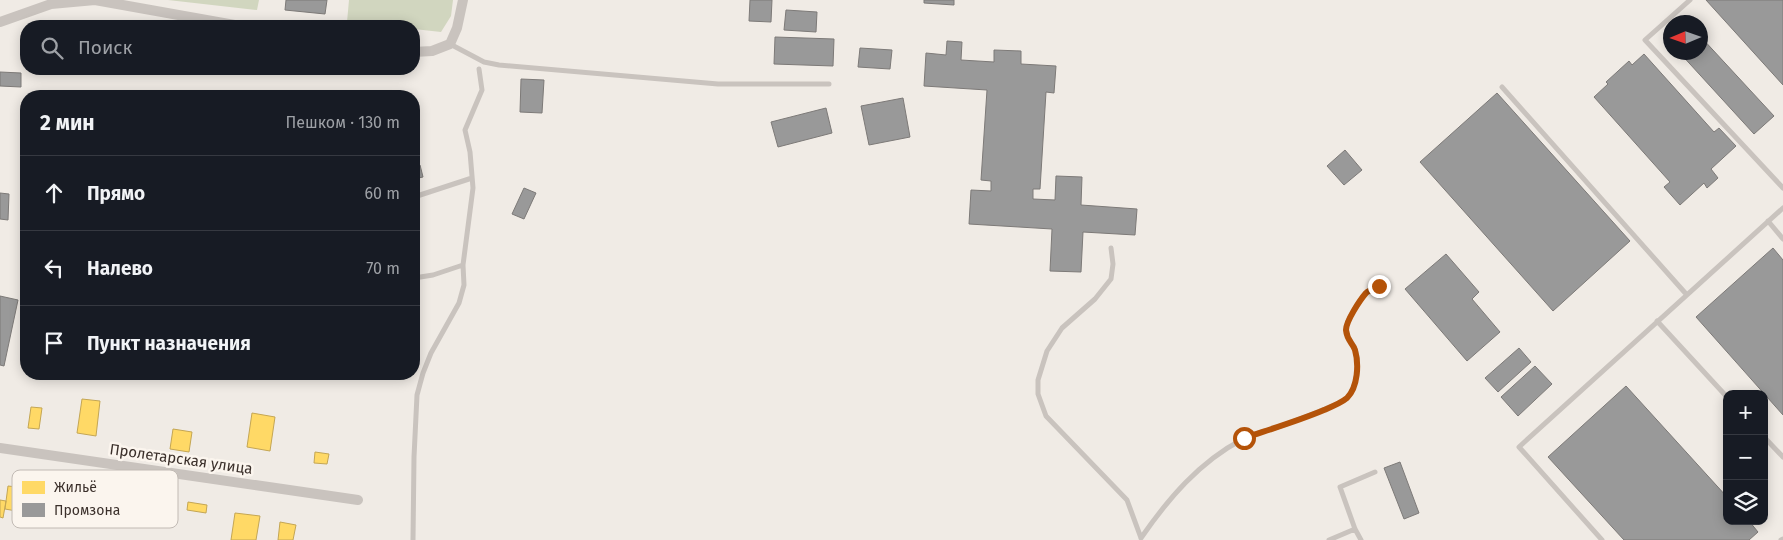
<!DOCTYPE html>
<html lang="ru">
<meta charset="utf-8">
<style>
body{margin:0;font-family:"Fira Sans",sans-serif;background:#242831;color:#f1f3f6}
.controls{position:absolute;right:15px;bottom:15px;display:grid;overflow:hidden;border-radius:10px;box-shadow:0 2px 12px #0003}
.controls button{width:45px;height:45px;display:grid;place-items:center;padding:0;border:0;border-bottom:1px solid #363941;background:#171b24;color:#f1f3f6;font:25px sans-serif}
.compass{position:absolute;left:1663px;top:15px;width:45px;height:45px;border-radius:50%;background:#171b24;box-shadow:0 2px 12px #0003;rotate:268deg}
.stop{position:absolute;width:15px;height:15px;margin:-11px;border:4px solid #b45309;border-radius:50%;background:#fff}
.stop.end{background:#b45309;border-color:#fff;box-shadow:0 1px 5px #0008}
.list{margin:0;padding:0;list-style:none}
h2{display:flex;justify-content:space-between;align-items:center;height:65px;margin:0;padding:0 20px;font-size:21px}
h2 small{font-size:16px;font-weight:400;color:#9ea1a6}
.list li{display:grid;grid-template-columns:32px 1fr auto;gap:15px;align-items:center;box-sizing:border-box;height:75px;padding:0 20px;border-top:1px solid #363941}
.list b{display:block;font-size:19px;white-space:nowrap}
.list em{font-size:16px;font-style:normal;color:#9ea1a6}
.icon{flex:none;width:28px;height:28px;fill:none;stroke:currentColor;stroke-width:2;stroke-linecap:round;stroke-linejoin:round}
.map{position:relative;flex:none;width:1783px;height:540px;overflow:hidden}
.search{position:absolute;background:#171b24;box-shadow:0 2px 12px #0003;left:20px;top:20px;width:400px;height:55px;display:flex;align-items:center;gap:12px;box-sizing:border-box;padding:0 18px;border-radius:20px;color:#9ea1a6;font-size:19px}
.panel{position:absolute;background:#171b24;box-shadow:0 2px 12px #0003;left:20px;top:90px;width:400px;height:290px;border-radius:20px}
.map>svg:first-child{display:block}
</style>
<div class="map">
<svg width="1783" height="540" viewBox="0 0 1783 540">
<rect width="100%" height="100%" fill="#f0ebe5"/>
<path fill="#d1d6bf" d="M168,0H259L257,10Z
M349,0H453L451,16L441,32L414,29V26H382L347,22Z"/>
<path fill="#ffd966" stroke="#c4a654" d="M82,399L100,401L96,436L77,433Z
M31,407L42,408L39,429L28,428Z
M252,413L275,417L270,451L247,447Z
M173,429L192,432L189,452L170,449Z
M315,452L329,454L327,464L314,463Z
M8,486L26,488L22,512L5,509Z
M0,500L6,501L3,518L0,517Z
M188,502L207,505L206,513L187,510Z
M235,513L260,516L256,540H231Z
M280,522L296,525L293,540H278Z"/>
<path fill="#999" stroke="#7d7a78" d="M286,0H327L325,14L285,10Z
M750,0H772L771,22L749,21Z
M924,0H954V5L924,3Z
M1706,0H1783V85Z
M786,10L817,12L816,32L784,30Z
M1700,36L1774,116L1754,134L1679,52H1700Z
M775,37L834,39L833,66L774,64Z
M947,41L962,42L961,60L994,62V50L1021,51V64L1056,66L1054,93L1046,92L1040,189H1033V199L1055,200L1056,176L1082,177L1081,205L1137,209L1135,235L1083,232L1081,272L1050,271L1052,229L969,224L971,190L991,191V181L981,180L987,90L924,86L926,53L946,55Z
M860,48L892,50L890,69L858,67Z
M1644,54L1714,132L1719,128L1736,146L1711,169L1718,178L1707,188L1704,183L1680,205L1664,187L1670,182L1594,97L1608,84L1606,82L1629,61L1632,65Z
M0,72L21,73V87L0,86Z
M521,79L544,80L542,113L520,112Z
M1497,93L1630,241L1553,311L1420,162Z
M903,98L910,137L869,145L861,106Z
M26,107V153H23Z
M826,108L832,133L778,147L771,122Z
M1345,150L1362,170L1344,185L1327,166Z
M420,165L423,177L414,179V166Z
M524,188L536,193L524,219L512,214Z
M0,193L9,194L8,220L0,219Z
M1773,248L1783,260V415L1696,317Z
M1446,254L1479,292L1472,299L1500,332L1467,361L1405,289Z
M0,296L18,300L4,366L0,365Z
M1519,348L1531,362L1498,392L1485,378Z
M1535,366L1552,384L1518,416L1501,397Z
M1626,386L1727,497V521H1749L1758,532L1749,540H1624L1548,457Z
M1400,462L1419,513L1404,519L1384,468Z"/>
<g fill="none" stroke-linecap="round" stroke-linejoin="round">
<path stroke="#c9c3be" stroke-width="5" d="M1690,0L1645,40L1783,188
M450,44L484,62L499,65L718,84H829
M1502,87L1687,295
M414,197L472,178
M1768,221L1783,239
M1111,248L1113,264L1111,279L1095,299L1062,328L1047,351L1038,380V394L1046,416L1127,500L1141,538
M414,278L433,275L463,265
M1657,321L1727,397
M1764,437L1783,457
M1141,538C1168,499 1199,462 1243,439C1253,434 1265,431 1275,428C1292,422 1309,416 1325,409C1332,406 1343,403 1348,397C1357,386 1360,362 1355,349C1353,342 1346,339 1346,329C1346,321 1360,300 1366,293C1369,290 1375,288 1379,286
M413,540L414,457L417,395L423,373L431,353L459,303L464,285L463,265L473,188L470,152L465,130L482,90L479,69
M1329,540L1355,529
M1361,540L1355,529L1340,487L1375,472
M1602,540L1519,447L1783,208
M1781,540L1783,539"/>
<path stroke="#c9c3be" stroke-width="10" d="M0,22L51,4L95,0L240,26
M414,52L432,51L450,44L457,28L463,0
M0,448L358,500"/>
</g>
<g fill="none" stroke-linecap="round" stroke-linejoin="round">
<path stroke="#b45309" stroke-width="6" d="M1244,438C1271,429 1298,421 1324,410C1331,407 1341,403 1347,398C1358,387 1359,364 1355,350C1353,343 1347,341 1346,330C1346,321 1360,300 1366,293C1369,290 1375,288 1379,286"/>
</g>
<g text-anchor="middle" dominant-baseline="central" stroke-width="5" stroke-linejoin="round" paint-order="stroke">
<g font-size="15" fill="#3b302b" stroke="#fbf5ee">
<text transform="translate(181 459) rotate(8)">Пролетарская улица</text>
</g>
</g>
<rect x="12" y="470" width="166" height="58" rx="8" fill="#fbf5ee" stroke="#c1bab4" stroke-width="1"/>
<rect x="22" y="481" width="23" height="13" fill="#ffd966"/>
<rect x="22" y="503" width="23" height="14" fill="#999"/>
<g font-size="14" fill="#3b302b">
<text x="54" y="492">Жильё</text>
<text x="54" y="515">Промзона</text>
</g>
</svg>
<div class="controls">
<button>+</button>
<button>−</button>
<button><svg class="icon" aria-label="layers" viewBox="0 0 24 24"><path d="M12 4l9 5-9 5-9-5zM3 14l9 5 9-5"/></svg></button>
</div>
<svg class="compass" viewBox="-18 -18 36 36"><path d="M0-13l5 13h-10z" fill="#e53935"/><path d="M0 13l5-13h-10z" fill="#9ea1a6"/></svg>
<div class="stop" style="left:1244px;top:438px"></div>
<div class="stop end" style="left:1379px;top:286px"></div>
<div class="search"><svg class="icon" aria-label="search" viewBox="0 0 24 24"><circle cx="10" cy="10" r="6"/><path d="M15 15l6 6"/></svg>Поиск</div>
<section class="panel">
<h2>2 мин<small>Пешком · 130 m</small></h2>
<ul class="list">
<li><svg class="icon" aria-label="ahead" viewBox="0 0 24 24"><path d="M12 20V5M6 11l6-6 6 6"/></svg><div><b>Прямо</b></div><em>60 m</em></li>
<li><svg class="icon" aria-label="left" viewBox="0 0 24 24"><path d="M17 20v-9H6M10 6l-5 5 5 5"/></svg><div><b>Налево</b></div><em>70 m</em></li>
<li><svg class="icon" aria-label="arrive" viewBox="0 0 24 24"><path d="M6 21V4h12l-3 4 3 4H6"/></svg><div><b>Пункт назначения</b></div></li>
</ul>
</section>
</div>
